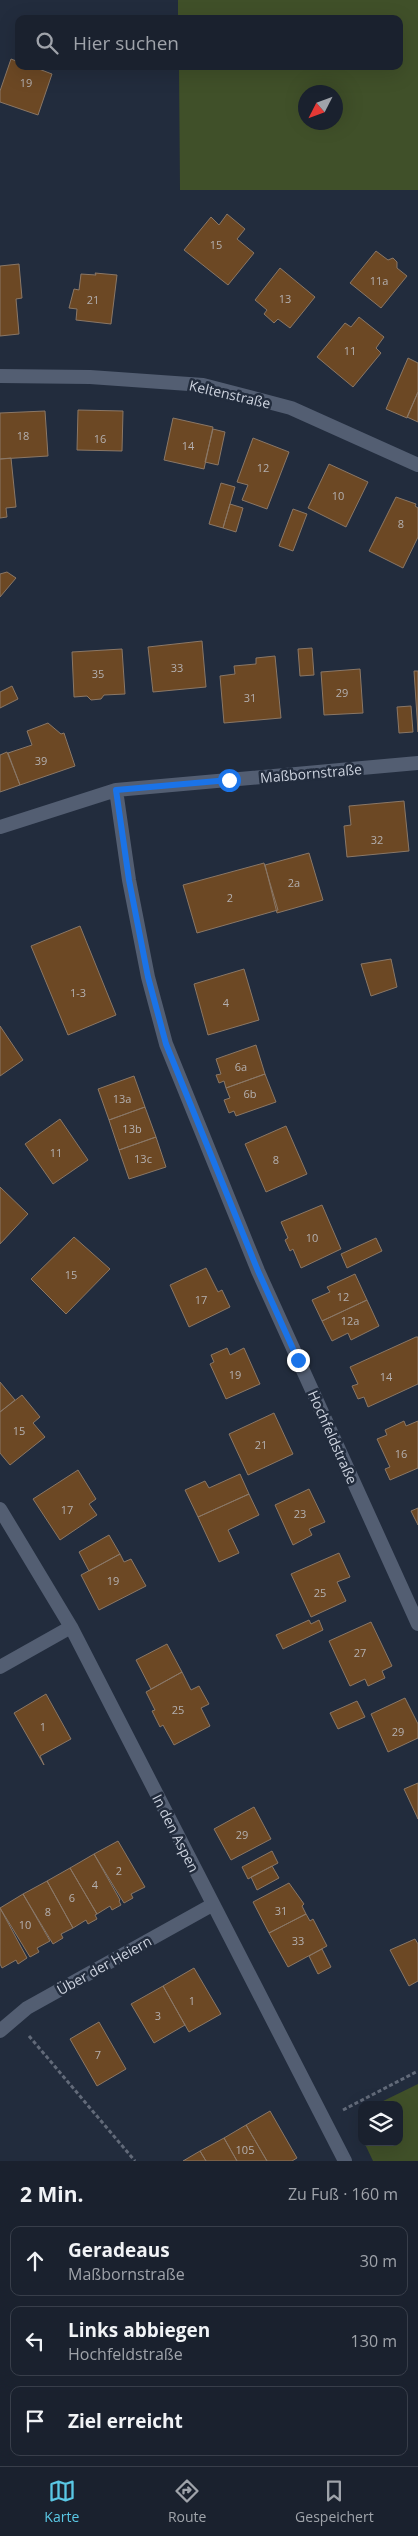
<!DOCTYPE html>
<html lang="de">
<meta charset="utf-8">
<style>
body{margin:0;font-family:"Open Sans",sans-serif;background:#272e3a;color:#f1f3f6}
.controls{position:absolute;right:15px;bottom:15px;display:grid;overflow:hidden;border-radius:10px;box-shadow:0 5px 20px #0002}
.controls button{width:45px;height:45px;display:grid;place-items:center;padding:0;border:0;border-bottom:1px solid #383e4a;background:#1a212e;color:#f1f3f6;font:25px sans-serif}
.compass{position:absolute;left:298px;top:85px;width:45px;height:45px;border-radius:50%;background:#1a212e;box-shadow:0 5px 20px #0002;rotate:228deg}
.stop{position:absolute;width:15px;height:15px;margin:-11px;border:4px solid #1a73e8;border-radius:50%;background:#fff}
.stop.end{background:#1a73e8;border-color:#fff;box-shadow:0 1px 5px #0008}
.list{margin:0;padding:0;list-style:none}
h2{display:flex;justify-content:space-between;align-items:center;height:65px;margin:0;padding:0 20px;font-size:21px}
h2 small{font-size:16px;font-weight:400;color:#9fa3aa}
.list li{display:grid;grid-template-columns:32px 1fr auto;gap:15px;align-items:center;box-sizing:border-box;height:70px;margin:0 10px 10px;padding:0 10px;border:1px solid #383e4a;border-radius:10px}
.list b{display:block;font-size:19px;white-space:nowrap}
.list p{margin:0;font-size:16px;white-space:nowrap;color:#9fa3aa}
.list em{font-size:16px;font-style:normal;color:#9fa3aa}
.icon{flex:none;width:28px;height:28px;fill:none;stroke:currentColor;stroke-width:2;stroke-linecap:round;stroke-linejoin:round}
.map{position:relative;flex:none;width:418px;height:2161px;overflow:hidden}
.search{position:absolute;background:#1a212e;box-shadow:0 5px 20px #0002;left:15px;right:15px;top:15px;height:55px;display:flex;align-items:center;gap:12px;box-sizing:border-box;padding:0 18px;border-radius:10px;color:#9fa3aa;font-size:19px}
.sheet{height:305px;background:#1a212e}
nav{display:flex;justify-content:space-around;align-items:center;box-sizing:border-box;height:70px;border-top:1px solid #383e4a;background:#1a212e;font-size:14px;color:#9fa3aa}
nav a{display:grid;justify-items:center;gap:2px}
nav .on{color:#5ac8e5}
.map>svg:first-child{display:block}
</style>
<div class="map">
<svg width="418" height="2161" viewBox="0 0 418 2161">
<rect width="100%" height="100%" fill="#222c3d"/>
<path fill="#405029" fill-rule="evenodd" d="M178,0H418V190H180L179,66H399V19H178ZM306,92H336V122H306Z
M418,2084V2161H373L364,2142H399V2105H375Z"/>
<path fill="#6c4824" stroke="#8a7766" d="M11,59L19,62V66H31L52,74L38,115L0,102V91Z
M227,214L245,229L237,239L254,253L228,285L184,250L211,217L219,225Z
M376,251L388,260L393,258L397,262V268L407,276L381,308L350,283Z
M19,264L22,298L16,299L19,334L0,336V266Z
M280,268L315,297L290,328L278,319L274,323L264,314L267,310L255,300Z
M95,273L117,275L111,324L76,320L77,309L69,308L74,289L79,290L81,274L96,275Z
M359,317L384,337L376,348L381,353L353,387L317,357L345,323L351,327Z
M408,358L418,363V392L407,418L386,409Z
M418,392V422L407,417Z
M78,410L123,411L122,451L77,450Z
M45,411L48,456L0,459V413Z
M173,418L213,427L204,469L164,460Z
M213,429L225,432L218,465L205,462Z
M253,438L289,452L267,509L242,500L248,485L237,482Z
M11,458L16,507L6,508L7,517L0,518V459Z
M329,464L368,482L346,527L308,508Z
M221,483L235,487L223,528L209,524Z
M396,497L416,504L415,506L418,508V537L403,568L369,551Z
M230,504L243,508L236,532L223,528Z
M293,509L307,514L293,551L279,546Z
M7,572L16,578L0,597V574Z
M202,641L206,687L153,692L148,647Z
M312,648L314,675L300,676L298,649Z
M122,649L125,694L104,695L101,699L91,700L87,696L74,697L72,652Z
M275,656L281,718L224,723L220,676L235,674L234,666L256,664V658Z
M360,669L363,713L324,715L321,672Z
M414,671H418V732Z
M12,686L18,699L0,708V692Z
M411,706L413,732L399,733L397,707Z
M48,723L61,734L64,733L75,766L20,785L8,753L32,745L27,731Z
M7,752L20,785L0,792V755Z
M404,801L409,851L347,857L344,826L351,825L349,806Z
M309,853L323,900L277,913L265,865Z
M264,863L278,910L197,933L183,885Z
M80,926L116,1015L68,1035L31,946Z
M391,959L397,987L371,996L361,964Z
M244,969L259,1020L208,1035L194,984Z
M0,1026L23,1060L0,1076Z
M256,1045L265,1074L226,1088L224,1081L219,1083L216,1075L221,1074L216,1059Z
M265,1074L276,1102L236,1116L234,1111L229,1113L224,1100L230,1098L226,1088Z
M134,1076L145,1107L109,1120L98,1089Z
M145,1107L156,1137L119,1150L109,1120Z
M60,1119L88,1160L53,1184L25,1144Z
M286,1126L307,1174L266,1192L245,1144Z
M156,1137L166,1167L129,1179L119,1150Z
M0,1187L28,1214L0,1244Z
M322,1205L341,1249L301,1268L293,1249L290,1251L285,1240L288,1238L281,1222Z
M74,1237L110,1269L66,1314L31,1279Z
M376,1238L382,1251L347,1268L341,1254Z
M206,1268L218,1292L222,1290L230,1307L189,1327L170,1285Z
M355,1274L367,1300L322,1321L312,1300L330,1292L327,1287Z
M367,1300L379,1326L351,1340L348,1333L332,1341L322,1321Z
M416,1337H418V1384L368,1407L364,1397L358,1399L352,1386L358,1384L350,1367Z
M227,1348L230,1355L244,1348L260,1384L226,1399L210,1364L214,1362L211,1355Z
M0,1382L15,1400L0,1412Z
M22,1395L40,1417L33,1423L45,1437L10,1465L0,1453V1412Z
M274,1413L293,1454L248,1475L229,1434Z
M404,1421L406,1426L418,1421V1468L390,1480L385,1469L390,1467L377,1439L387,1435L385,1430Z
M78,1470L96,1499L89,1504L97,1515L60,1540L33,1499Z
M240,1474L249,1494L198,1517L185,1490L205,1481L209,1488Z
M309,1489L325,1522L309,1529L312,1535L293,1545L275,1505Z
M249,1494L259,1515L228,1530L239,1553L219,1562L198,1517Z
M418,1508V1525L411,1511Z
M109,1535L120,1554L89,1571L79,1552Z
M339,1553L350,1577L337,1582L346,1601L311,1617L291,1574Z
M120,1554L124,1562L131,1559L146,1586L99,1610L81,1575Z
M309,1620L311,1624L319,1620L323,1630L283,1649L276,1635Z
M371,1622L392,1666L382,1671L385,1678L368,1686L365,1679L350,1686L329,1641Z
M167,1644L182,1672L151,1689L136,1660Z
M182,1672L191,1690L199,1686L209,1704L201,1708L210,1726L174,1745L163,1725L160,1727L152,1711L155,1710L146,1692Z
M46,1694L71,1739L40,1756L44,1765L14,1713Z
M405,1698L418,1724V1738L388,1752L371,1714Z
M357,1701L365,1717L338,1729L330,1713Z
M418,1783V1819L404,1789Z
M254,1807L271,1839L231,1860L214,1829Z
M118,1841L145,1887L131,1894L133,1898L124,1903L94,1854Z
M272,1851L278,1863L248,1879L242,1867Z
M94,1854L120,1900L119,1901L121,1905L112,1910L110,1906L97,1914L70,1868Z
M272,1866L279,1878L257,1890L251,1877Z
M70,1868L97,1914L95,1915L97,1919L88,1924L86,1920L73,1928L47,1881Z
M47,1881L73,1928L61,1934L63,1938L53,1944L23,1894Z
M289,1883L304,1904L302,1906L306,1914L269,1933L253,1902Z
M23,1894L50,1941L37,1948L39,1952L30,1957L0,1908Z
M0,1908L27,1958L18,1964L16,1960L2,1968L0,1964Z
M306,1914L310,1921L313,1919L327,1946L288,1967L269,1933Z
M415,1939L418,1944V1981L409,1986L390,1950Z
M322,1949L331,1967L318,1974L309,1956Z
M194,1968L221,2014L189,2032L163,1986Z
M163,1986L185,2025L154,2043L131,2004Z
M99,2022L126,2069L97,2086L70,2039Z
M270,2111L297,2158L292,2161H267L246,2125Z
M246,2125L267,2161H237L224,2138Z
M224,2138L237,2161H206L200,2151Z
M200,2151L206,2161H183Z"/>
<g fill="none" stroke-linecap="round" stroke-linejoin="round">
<path stroke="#626a79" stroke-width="3" stroke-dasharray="4 2.5" stroke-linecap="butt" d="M29,2036L135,2161
M343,2110L418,2071"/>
<path stroke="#535e72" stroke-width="14" d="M0,376L90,377L203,385L291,408L418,465
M116,790L129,880L148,977L166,1044L258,1271L418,1624
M0,827L116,790L418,763
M0,1509L71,1627L345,2161
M0,1667L71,1627
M0,2031L27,2008L212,1905"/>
</g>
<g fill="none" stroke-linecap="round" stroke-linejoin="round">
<path stroke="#1a73e8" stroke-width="6" d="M229,780L116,790L129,880L148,977L166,1044L258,1271L298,1360"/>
</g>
<g text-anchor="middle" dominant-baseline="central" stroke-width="5" stroke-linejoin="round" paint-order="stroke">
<g font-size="11" fill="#b4b0b0">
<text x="26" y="82">19</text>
<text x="216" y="244">15</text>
<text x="379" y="280">11a</text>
<text x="285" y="298">13</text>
<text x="93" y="299">21</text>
<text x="350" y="350">11</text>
<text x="23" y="435">18</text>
<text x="100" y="438">16</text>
<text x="188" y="445">14</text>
<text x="263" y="467">12</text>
<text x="338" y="495">10</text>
<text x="401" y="523">8</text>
<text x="177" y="667">33</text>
<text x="98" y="673">35</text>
<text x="342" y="692">29</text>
<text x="250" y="697">31</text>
<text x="41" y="760">39</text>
<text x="377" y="839">32</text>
<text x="294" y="882">2a</text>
<text x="230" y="897">2</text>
<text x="78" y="992">1-3</text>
<text x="226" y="1002">4</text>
<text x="241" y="1066">6a</text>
<text x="250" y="1093">6b</text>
<text x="122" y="1098">13a</text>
<text x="132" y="1128">13b</text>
<text x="56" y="1152">11</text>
<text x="143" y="1158">13c</text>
<text x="276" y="1159">8</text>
<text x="312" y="1237">10</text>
<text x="71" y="1274">15</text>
<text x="343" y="1296">12</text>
<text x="201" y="1299">17</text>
<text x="350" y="1320">12a</text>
<text x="235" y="1374">19</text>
<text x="386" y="1376">14</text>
<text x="19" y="1430">15</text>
<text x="261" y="1444">21</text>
<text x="401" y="1453">16</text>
<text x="67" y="1509">17</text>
<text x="300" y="1513">23</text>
<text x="113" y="1580">19</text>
<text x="320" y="1592">25</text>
<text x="360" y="1652">27</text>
<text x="178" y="1709">25</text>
<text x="43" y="1726">1</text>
<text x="398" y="1731">29</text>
<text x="242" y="1834">29</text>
<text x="119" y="1870">2</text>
<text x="95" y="1884">4</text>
<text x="72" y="1897">6</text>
<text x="281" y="1910">31</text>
<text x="48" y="1911">8</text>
<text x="25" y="1924">10</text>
<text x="298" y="1940">33</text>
<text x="192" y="2000">1</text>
<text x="158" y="2015">3</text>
<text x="98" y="2054">7</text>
<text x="245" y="2149">105</text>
</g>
<g font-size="14" fill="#ccd2de" stroke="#222c3d">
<text transform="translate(230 394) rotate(13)">Keltenstraße</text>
<text transform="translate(311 773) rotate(-5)">Maßbornstraße</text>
<text transform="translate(333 1437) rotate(66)">Hochfeldstraße</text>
<text transform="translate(176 1833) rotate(63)">In den Aspen</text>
<text transform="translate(104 1965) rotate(-29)">Über der Heiern</text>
</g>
</g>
</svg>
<div class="controls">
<button><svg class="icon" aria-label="layers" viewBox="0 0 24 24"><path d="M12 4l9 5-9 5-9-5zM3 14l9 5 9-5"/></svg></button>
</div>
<svg class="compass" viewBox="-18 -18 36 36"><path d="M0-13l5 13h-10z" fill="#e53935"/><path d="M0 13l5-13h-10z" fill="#9fa3aa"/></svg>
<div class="stop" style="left:229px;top:780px"></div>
<div class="stop end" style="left:298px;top:1360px"></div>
<div class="search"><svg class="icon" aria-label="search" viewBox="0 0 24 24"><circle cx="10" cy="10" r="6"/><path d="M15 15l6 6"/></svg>Hier suchen</div>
</div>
<section class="sheet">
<h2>2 Min.<small>Zu Fuß · 160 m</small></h2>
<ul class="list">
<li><svg class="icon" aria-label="ahead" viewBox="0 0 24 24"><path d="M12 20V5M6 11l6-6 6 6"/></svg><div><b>Geradeaus</b><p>Maßbornstraße</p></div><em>30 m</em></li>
<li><svg class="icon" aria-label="left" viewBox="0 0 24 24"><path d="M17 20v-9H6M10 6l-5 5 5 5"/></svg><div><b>Links abbiegen</b><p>Hochfeldstraße</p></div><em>130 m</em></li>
<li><svg class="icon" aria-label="arrive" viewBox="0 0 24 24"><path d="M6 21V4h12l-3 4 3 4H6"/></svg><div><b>Ziel erreicht</b></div></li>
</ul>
</section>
<nav>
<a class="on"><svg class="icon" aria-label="map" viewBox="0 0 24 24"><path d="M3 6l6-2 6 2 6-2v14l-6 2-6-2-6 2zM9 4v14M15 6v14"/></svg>Karte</a>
<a><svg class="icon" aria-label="directions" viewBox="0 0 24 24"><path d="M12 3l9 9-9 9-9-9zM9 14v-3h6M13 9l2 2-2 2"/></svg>Route</a>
<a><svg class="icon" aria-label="saved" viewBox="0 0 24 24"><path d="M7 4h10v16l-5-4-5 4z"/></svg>Gespeichert</a>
</nav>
